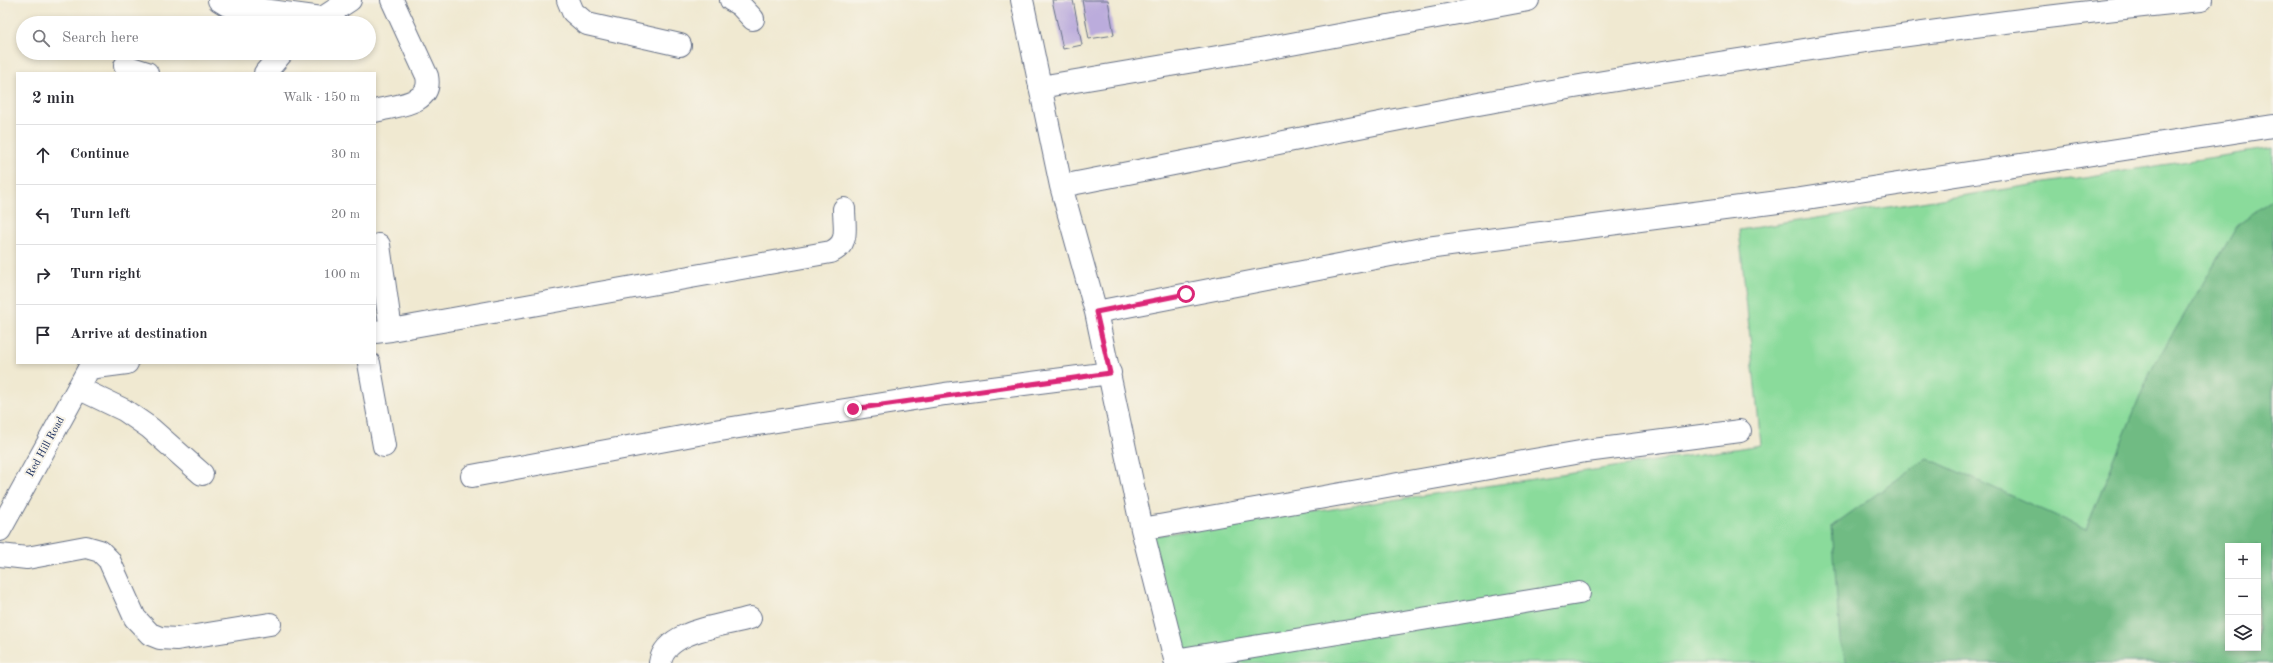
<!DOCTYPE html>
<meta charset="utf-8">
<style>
body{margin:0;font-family:"Old Standard TT",serif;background:#f2f2f3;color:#2b2b33}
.controls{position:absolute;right:12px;bottom:12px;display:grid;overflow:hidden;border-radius:0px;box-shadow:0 2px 6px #0003}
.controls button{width:36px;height:36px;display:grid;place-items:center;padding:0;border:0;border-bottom:1px solid #e1e1e2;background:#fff;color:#2b2b33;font:20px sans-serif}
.stop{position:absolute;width:12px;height:12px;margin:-9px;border:3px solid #db2777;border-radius:50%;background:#fff}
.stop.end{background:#db2777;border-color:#fff;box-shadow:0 1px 4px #0008}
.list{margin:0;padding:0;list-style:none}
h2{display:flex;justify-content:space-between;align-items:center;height:52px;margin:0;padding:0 16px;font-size:17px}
h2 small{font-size:13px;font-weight:400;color:#7c7c81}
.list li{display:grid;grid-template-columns:26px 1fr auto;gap:12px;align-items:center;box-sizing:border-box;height:60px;padding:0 16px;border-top:1px solid #e1e1e2}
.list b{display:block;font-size:15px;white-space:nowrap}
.list em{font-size:13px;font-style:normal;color:#7c7c81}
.icon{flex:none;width:22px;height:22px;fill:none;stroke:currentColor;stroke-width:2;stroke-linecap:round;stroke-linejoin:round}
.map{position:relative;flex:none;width:2273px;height:663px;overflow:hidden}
.search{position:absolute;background:#fff;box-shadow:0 2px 6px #0003;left:16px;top:16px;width:360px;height:44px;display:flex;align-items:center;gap:10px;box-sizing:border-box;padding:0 14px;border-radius:22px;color:#7c7c81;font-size:15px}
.panel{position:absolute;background:#fff;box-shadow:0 2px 6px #0003;left:16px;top:72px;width:360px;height:292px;border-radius:0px}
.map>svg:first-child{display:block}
</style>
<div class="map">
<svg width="2273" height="663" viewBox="0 0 2273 663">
<rect width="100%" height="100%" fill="#f7f3e8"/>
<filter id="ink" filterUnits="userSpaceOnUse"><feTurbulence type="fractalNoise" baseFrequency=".025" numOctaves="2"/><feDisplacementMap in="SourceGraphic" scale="8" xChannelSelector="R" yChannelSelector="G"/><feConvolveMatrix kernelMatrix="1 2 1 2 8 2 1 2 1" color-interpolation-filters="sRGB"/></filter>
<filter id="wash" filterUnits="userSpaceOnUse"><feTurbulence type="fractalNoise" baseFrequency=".012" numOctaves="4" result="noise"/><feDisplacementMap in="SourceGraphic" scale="16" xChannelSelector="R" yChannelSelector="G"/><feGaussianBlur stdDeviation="0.9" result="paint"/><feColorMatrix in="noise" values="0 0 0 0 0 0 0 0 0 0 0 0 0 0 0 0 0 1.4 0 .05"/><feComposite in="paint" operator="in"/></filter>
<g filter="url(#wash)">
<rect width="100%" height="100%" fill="#f0e9d1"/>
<path fill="#8adb9b" stroke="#52857c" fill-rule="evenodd" d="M2273,148V663H1186L1152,536L1761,445L1739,230ZM2228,546H2258V648H2228Z"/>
<path fill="#6fbb83" stroke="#457570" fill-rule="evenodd" d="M2273,199V663H1847L1840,641L1832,526L1927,458L2086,529L2150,372L2239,223ZM2228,546H2258V648H2228Z"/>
<g id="blocks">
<path fill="#bbacdc" d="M1052,0H1073L1082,45L1063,49Z
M1082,0H1108L1114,35L1089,39Z"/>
</g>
</g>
<g filter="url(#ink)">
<use href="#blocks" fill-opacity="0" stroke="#667086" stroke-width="1"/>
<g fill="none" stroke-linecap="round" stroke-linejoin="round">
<g stroke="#667086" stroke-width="24">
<path id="minor" d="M219,0L227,5L322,18
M568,0L573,12L587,24L680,45
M731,0L740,5L753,19
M1022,0L1061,186L1096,312L1142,529L1176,663
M315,23L350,0
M125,66L147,73
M265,73L282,53
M1040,87L1259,50L1528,0
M375,111C396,105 433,105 427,76L392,0
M1061,186C1208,158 1353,127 1500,100C1732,59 1966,23 2201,0
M1096,312L1427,248L1794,200L2273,126
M391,330L831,252C850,243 844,228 844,209
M375,332L391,330L379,245
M369,363L384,446
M89,368L127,363
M78,388L124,410L150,428L202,474
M472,476L714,431L945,394L1110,373
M1142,529L1586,451L1740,431
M0,530L92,363
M0,555L27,558L86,547L100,551L109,560L135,618L150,634L160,638L177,639L270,624
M1175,660L1579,593
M660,663C665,630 723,626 750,618"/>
</g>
<use href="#minor" stroke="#fff" stroke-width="22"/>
</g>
</g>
<g fill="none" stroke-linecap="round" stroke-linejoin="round" filter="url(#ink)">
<path stroke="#db2777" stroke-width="5" d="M853,409L1110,373L1096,312L1186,294"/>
</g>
<g text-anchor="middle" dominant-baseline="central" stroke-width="4" stroke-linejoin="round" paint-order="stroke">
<g font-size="11" fill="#1b2f5e" stroke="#f7f3e8">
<text transform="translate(46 447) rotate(-61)">Red Hill Road</text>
</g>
</g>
</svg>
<div class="controls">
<button>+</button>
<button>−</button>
<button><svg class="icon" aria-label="layers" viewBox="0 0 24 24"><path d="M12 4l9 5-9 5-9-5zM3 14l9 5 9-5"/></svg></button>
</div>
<div class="stop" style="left:1186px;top:294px"></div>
<div class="stop end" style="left:853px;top:409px"></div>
<div class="search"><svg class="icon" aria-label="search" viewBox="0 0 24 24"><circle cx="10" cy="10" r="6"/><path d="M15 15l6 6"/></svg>Search here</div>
<section class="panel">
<h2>2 min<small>Walk · 150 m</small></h2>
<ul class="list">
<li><svg class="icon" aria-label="ahead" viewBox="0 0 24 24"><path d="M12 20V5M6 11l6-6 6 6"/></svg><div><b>Continue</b></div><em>30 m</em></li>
<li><svg class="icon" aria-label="left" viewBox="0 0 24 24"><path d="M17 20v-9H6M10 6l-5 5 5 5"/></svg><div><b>Turn left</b></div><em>20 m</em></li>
<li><svg class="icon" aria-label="right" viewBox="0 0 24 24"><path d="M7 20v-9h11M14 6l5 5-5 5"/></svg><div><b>Turn right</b></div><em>100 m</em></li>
<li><svg class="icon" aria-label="arrive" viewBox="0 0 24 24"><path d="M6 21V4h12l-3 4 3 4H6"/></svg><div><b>Arrive at destination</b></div></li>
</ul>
</section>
</div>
